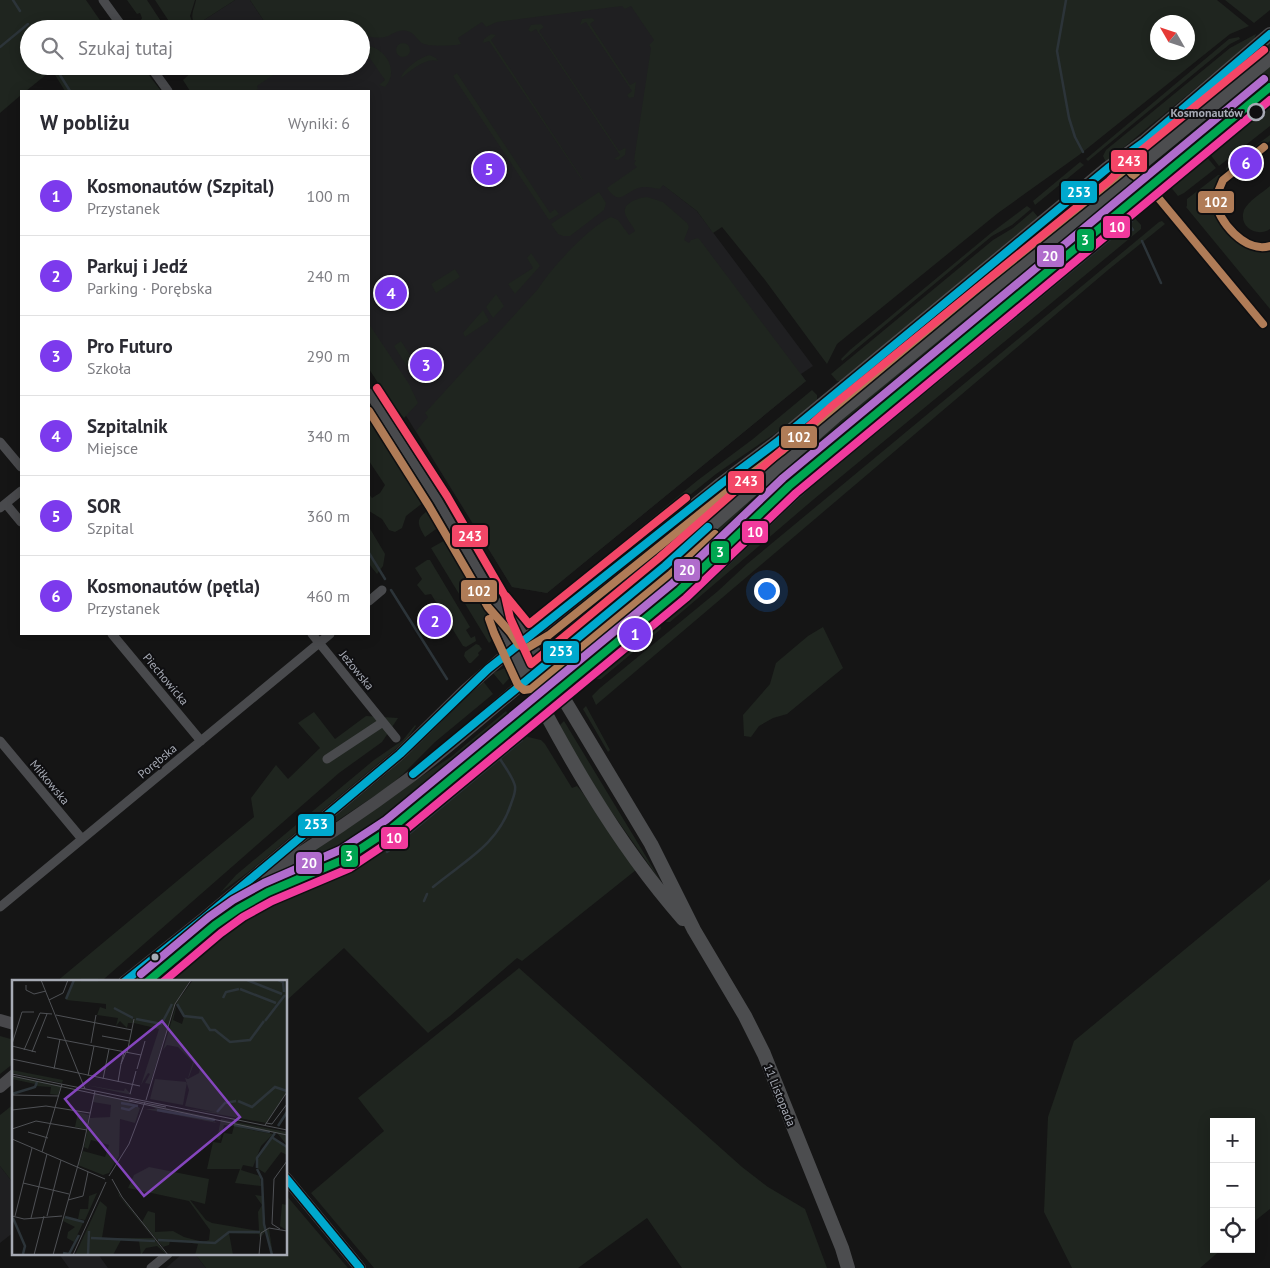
<!DOCTYPE html>
<html lang="pl">
<meta charset="utf-8">
<style>
body{margin:0;font-family:"PT Sans",sans-serif;background:#f7f7f7;color:#2b2b33}
.controls{position:absolute;right:15px;bottom:15px;display:grid;overflow:hidden;border-radius:0px;box-shadow:0 2px 12px #0003}
.controls button{width:45px;height:45px;display:grid;place-items:center;padding:0;border:0;border-bottom:1px solid #e1e1e2;background:#fff;color:#2b2b33;font:25px sans-serif}
.compass{position:absolute;left:1150px;top:15px;width:45px;height:45px;border-radius:50%;background:#fff;box-shadow:0 2px 12px #0003;rotate:309deg}
.you{position:absolute;left:766px;top:590px;width:18px;height:18px;margin:-12px;border:4px solid #fff;border-radius:50%;background:#1a73e8;box-shadow:0 0 0 8px #1a73e833}
.badge{display:grid;place-items:center;width:32px;height:32px;border-radius:50%;background:#7c3aed;color:#fff;font-size:16px;font-weight:700}
.pin{position:absolute;translate:-50% -50%;border:2px solid #fff;box-shadow:0 1px 5px #0006}
.list{margin:0;padding:0;list-style:none}
h2{display:flex;justify-content:space-between;align-items:center;height:65px;margin:0;padding:0 20px;font-size:21px}
h2 small{font-size:16px;font-weight:400;color:#7c7c81}
.list li{display:grid;grid-template-columns:32px 1fr auto;gap:15px;align-items:center;box-sizing:border-box;height:80px;padding:0 20px;border-top:1px solid #e1e1e2}
.list b{display:block;font-size:19px;white-space:nowrap}
.list p{margin:0;font-size:16px;white-space:nowrap;color:#7c7c81}
.list em{font-size:16px;font-style:normal;color:#7c7c81}
.icon{flex:none;width:28px;height:28px;fill:none;stroke:currentColor;stroke-width:2;stroke-linecap:round;stroke-linejoin:round}
.map{position:relative;flex:none;width:1270px;height:1268px;overflow:hidden}
.search{position:absolute;background:#fff;box-shadow:0 2px 12px #0003;left:20px;top:20px;width:350px;height:55px;display:flex;align-items:center;gap:12px;box-sizing:border-box;padding:0 18px;border-radius:28px;color:#7c7c81;font-size:19px}
.panel{position:absolute;background:#fff;box-shadow:0 2px 12px #0003;left:20px;top:90px;width:350px;height:545px;border-radius:0px}
.map>svg:first-child{display:block}
</style>
<div class="map">
<svg width="1270" height="1268" viewBox="0 0 1270 1268">
<rect width="100%" height="100%" fill="#151515"/>
<path fill="#1f1f21" d="M235,0H250L264,21L254,29H210L204,20Z
M661,0L639,166L697,211L813,366L801,374L806,381L547,593L512,587L369,356V91H241L274,66H361V32Z
M0,1166L14,1184V1232L0,1243Z
M59,1254H98L108,1268H69Z
M182,1254H195L206,1268H166Z"/>
<path fill="#1f251f" fill-rule="evenodd" d="M0,0H86L106,29H29V66H142L143,68L142,70L143,72L145,70L161,91H65L52,70L26,91H21V95L0,113Z
M127,0H147L166,29H147L141,20L142,18L140,13L137,14Z
M155,0H195L190,16L195,29H174Z
M196,0H235L204,20L210,29H197C189,15 193,14 196,0Z
M250,0H1217L1249,26L1230,34L1079,155L998,213L837,344L827,364L765,280L722,227L713,233L697,211L663,185L660,189C652,188 644,185 636,189C622,195 619,205 607,188L637,167L634,164L636,160H634L651,48L649,45L654,40L631,6L625,9L622,6L497,22L486,27L482,22L458,38L461,44C454,46 428,47 422,43C416,39 414,32 407,31C397,29 393,35 385,37C377,39 369,36 361,36V29H254L264,21ZM1158,22H1188V52H1158Z
M1225,0H1270V10L1254,23Z
M592,18L595,20L590,24L630,85L636,82L634,97L629,98L627,95L632,91L586,22L580,25L582,19Z
M541,24L544,27L539,31L619,151L625,148L626,149L625,155L618,160L614,159L620,155L536,29L531,32L528,30L531,25Z
M491,34L496,35L491,40L583,180H582L489,41L483,43L484,39Z
M1256,34L1254,40L1106,162L1103,156L1106,150L1230,48Z
M1239,37L1240,39L1230,44L1088,161L1086,159L1229,39Z
M1270,42V51L1205,105L1149,148L1233,79Z
M396 50a7 7 0 1 1 14 0a7 7 0 1 1-14 0Z
M369,46C387,50 399,72 385,87L379,85L385,80L365,51L361,53V47Z
M430,55L436,58L438,61C425,57 411,71 401,78C403,69 422,56 430,55Z
M1270,65V91L1206,146L1198,137L1218,120L1215,115L1219,109Z
M198,66H287L257,86L258,89L255,91H190L183,80Z
M457,73L550,213L555,209L559,214L549,220L453,76Z
M1270,104V126L1219,166L1210,154L1257,116L1256,115Z
M1270,135V141L1229,175L1226,171V168Z
M1188,140L1191,144L1195,143L1216,168L1184,193L1178,196C1151,164 1150,160 1188,140Z
M1080,162L1084,165L1035,205L1033,201Z
M1218,175H1222L1227,182C1214,197 1222,211 1233,225C1237,230 1241,235 1247,239C1254,243 1263,242 1270,245V309L1186,207L1187,206V199Z
M1103,180L1108,185L842,404L838,403L840,398Z
M1270,186V229C1257,238 1238,227 1244,210C1248,201 1262,193 1270,186Z
M599,192L606,203L604,210L570,236H563L558,234L551,224Z
M647,197L663,202L687,223L689,227L684,240L689,243L691,240L698,238L700,240L806,381L547,593L512,587L416,431L428,417L425,413L538,289C551,268 590,226 611,217L618,220L629,235L635,231C633,226 628,221 626,216C620,204 637,198 647,197Z
M1115,200L1117,203L1084,231L1083,230L1047,262L1058,277L1132,215L1141,225V229L814,499L670,622H666L664,620L669,615L659,602L585,664L581,658V654L624,619L621,614L635,598L743,502L1023,269L1062,244Z
M1027,206L1031,209L1012,225L992,236L842,361L841,359L850,350L991,233Z
M1033,211L1038,217L841,381H837L831,374L993,240L1013,228Z
M1162,221L1165,224L1108,270L596,705L592,696L600,688L718,591L747,564L1159,222Z
M531,253L540,266L515,294L508,284L533,268L527,258Z
M455,269L460,277L436,293L431,284Z
M496,294L504,306L493,318L486,307Z
M483,310L489,321L465,337L463,333Z
M369,324L409,384L418,403L404,418L386,395L369,369Z
M401,341L415,363L408,368L394,346Z
M812,390L817,395V402L789,424L716,474L665,515L627,540L548,605L547,604L698,480L753,439Z
M369,404L429,498L406,516L402,528L395,532L389,530L382,519L369,511V494L372,498L380,493L385,485L369,461Z
M824,412L827,413L826,418L724,504L656,566L567,639L560,630Z
M405,430C418,450 429,471 441,491L439,492L405,439Z
M434,506L444,521L443,524L425,537C414,519 418,518 434,506Z
M369,527L385,554L383,566L377,574L369,564Z
M451,537L454,538L460,550L496,629V636L489,643L431,548Z
M427,560H430L470,627L466,630L471,638L475,636L476,641L466,647L463,646L431,594L425,595L417,585L422,579L415,568Z
M660,623L661,629L601,679H597L595,677L639,642V641Z
M823,627L843,668L787,714L773,718L759,726L751,737L744,736L743,715L770,684L776,663L808,636Z
M476,644L479,645L482,649L478,653L479,655L471,663H469L464,656L465,652Z
M564,658L575,673L565,682L561,671Z
M513,667L516,671L503,685L493,673L505,668Z
M483,681L493,694L435,742L403,774L388,787L293,850L385,775Z
M586,706L610,750L608,752L583,709Z
M506,711L511,719L437,781L443,788L518,727L528,737L541,740L545,744L572,788L577,786L582,792L636,870L522,961L517,958L450,1016L428,1033L344,948L286,1001V982H161L210,941L199,928L229,906L452,756Z
M314,712L335,739L366,716L398,718L382,742L339,773L104,979L99,982H56L254,817L251,798L276,765L288,779L320,748L298,723Z
M564,721L662,883L603,800L559,726Z
M415,725L416,726L407,739L398,747L251,870L220,893L236,875L374,760L403,740Z
M1270,879V1209L1251,1224V1122H1214V1249H1222L1200,1268H1072L1044,1212L1048,1117L1074,1041Z
M519,968L742,1167L768,1187L805,1209L827,1268H682L647,1218L578,1268H374L311,1193L384,1131L358,1098Z
M0,1036L14,1040V1063L0,1074Z
M14,1104V1184L0,1166V1115Z
M286,1195L348,1268H206L195,1254H286Z"/>
<g fill="none" stroke-linecap="round" stroke-linejoin="round">
<path stroke="#2c3439" stroke-width="2.5" d="M13,0L20,11
M1066,0L1057,51L1069,118L1075,137L1083,152
M0,47L28,24
M55,67L70,91
M1128,223L1133,230
M1142,241L1161,283
M369,553L385,579
M391,590L447,679
M675,612C725,571 768,523 817,481L1132,221
M387,852L522,740
M433,887C464,861 498,845 511,804C513,798 516,792 515,786C513,777 505,767 500,759
M424,901L427,894"/>
<path stroke="#494a4d" stroke-width="9" d="M103,0L124,29
M150,66L168,91
M369,393L438,501L496,601L518,626L526,638
M0,442L21,467
M6,504L21,522
M0,508L21,491
M369,601L382,590
M496,603L500,621L512,649
M112,634L201,741
M312,634L383,722
M0,741L82,839
M327,759L383,722L396,738
M0,907L330,634
M151,1268L168,1254"/>
<path stroke="#48484b" stroke-width="12" d="M266,874C316,844 365,811 412,776C457,741 500,702 544,666L526,638
M124,982L204,918L400,754L464,691L512,649
M0,1020L14,1024
M0,1087L14,1075
M286,1178L360,1268"/>
<path stroke="#4c4d4f" stroke-width="14" d="M683,919C614,841 559,742 512,649L543,627L625,559L657,536L721,484L777,442L1108,168L1144,142L1270,34
M848,1268L842,1248L764,1054L745,1016L694,930L651,844L544,666L665,566L838,414L1030,257L1116,188L1138,166L1270,58"/>
<g stroke="#0f0f11" stroke-width="11">
<path id="bus-1" d="M413,774L665,566L708,527
M124,982L204,918L400,754L488,669L721,484L777,442L1108,168L1144,142L1270,34
M286,1178L360,1268"/>
</g>
<g stroke="#0f0f11" stroke-width="11">
<path id="bus-2" d="M1264,147L1223,180L1215,199C1217,221 1246,254 1270,246
M369,411L429,506L488,607L510,632L519,645L527,648L549,635L727,492L783,450L978,288L1127,168L1132,174L1146,183L1263,324
M489,619L494,633L518,685L524,690L531,689L671,574L715,534"/>
</g>
<g stroke="#0f0f11" stroke-width="11">
<path id="bus-3" d="M377,388L447,496L505,596L510,618L531,664L659,558L832,406L1109,181L1132,158L1264,50
M506,596L529,624L686,498"/>
</g>
<use href="#bus-1" stroke="#00a9ce" stroke-width="8"/>
<use href="#bus-2" stroke="#b07c57" stroke-width="8"/>
<use href="#bus-3" stroke="#f34667" stroke-width="8"/>
<g stroke="#0f0f11" stroke-width="11">
<path id="tram-1" d="M147,982L215,925L238,909L268,892L345,859L392,828L680,590L789,486L1270,87"/>
</g>
<g stroke="#0f0f11" stroke-width="11">
<path id="tram-2" d="M163,982L221,933L243,917L272,901L350,868L398,836L686,598L796,493L1270,100"/>
</g>
<g stroke="#0f0f11" stroke-width="11">
<path id="tram-3" d="M141,974L209,917L233,900L264,883L340,850L386,820L673,583L783,478L1264,79"/>
</g>
<use href="#tram-1" stroke="#00a651" stroke-width="8"/>
<use href="#tram-2" stroke="#f13a9d" stroke-width="8"/>
<use href="#tram-3" stroke="#b06ccc" stroke-width="8"/>
</g>
<circle fill="#0f0f11" stroke="#a7abb5" stroke-width="2.5" cx="1256" cy="112" r="8"/>
<circle fill="#a7abb5" stroke="#0f0f11" stroke-width="2" cx="155" cy="957" r="4.5"/>
<g text-anchor="middle" dominant-baseline="central" stroke-width="4" stroke-linejoin="round" paint-order="stroke">
<g font-size="12" font-weight="bold" fill="#a7abb5" stroke="#0f0f11" text-anchor="end">
<text x="1243" y="112">Kosmonautów</text>
</g>
<g font-size="12" fill="#a7abb5" stroke="#0f0f11">
<text transform="translate(357 670) rotate(51)">Jeżowska</text>
<text transform="translate(166 679) rotate(50)">Piechowicka</text>
<text transform="translate(157 761) rotate(-40)">Porębska</text>
<text transform="translate(50 782) rotate(50)">Miłkowska</text>
<text transform="translate(780 1095) rotate(68)">11 Listopada</text>
</g>
</g>
<g transform="translate(12 980)">
<rect width="275" height="275" fill="#151515"/>
<path d="M61,0H178L162,26L138,104L133,103L138,94L136,93L129,105L147,49L122,43V37L121,43H116L115,48L108,41L104,46L106,38L85,35L88,27L94,29V24L54,20ZM181,0H275V112L254,143L173,128L203,132L173,126L177,110L173,98L176,99L187,93L188,89L182,83L177,97L176,98L181,82L166,67L155,65L151,70L165,22ZM165,24L172,37L170,44L161,40ZM0,90L51,100L50,103L0,93ZM0,96L49,106L46,115L38,114L39,107L23,106V104L0,99ZM143,99L175,102L171,125L138,119ZM74,105L103,110L112,111L113,108L120,115ZM83,113L127,123L117,122L128,128L123,143L108,139L107,176L97,193L91,195L66,185L71,171L93,177L97,165L79,160L76,169L72,167L78,138L98,137L99,125L81,122ZM136,124L203,138H194L205,143L133,129H144ZM66,132L77,135L74,149L63,147ZM209,139L275,152V165L265,153L229,148L261,154L249,166L241,187L231,185L229,190L248,196L249,206L223,203L228,189H195L201,162L209,163L212,153L220,154L222,146L212,145L208,160L205,159ZM260,158L275,167V175L269,172L253,193L245,188L246,179ZM137,187L197,199L193,224L178,220L194,240L200,243L247,251L246,232L250,225L243,215L250,216L251,244L253,249H257L261,275L254,251L248,258L247,254L217,253L221,275H183L186,264L166,261H158L157,265L151,267L130,242L136,231L143,233V252L161,251L172,257L191,262L197,260L198,250L177,221L116,208L122,195ZM106,211L109,218L114,223L155,275L145,266L134,268L129,275L127,261L109,260L101,275H63L88,221L95,227L90,258H141L107,216ZM85,213L73,240L66,239L68,229H76L77,216ZM270,224L275,225L274,250L268,246ZM52,237L71,243L62,262L55,258L56,252L63,247L51,241Z" fill="#1f251f" fill-rule="evenodd"/>
<path fill="none" stroke="#2c3439" stroke-width="2.5" d="M69,0H86M235,0L270,14M266,0L271,2L272,12M228,9L264,23M211,18L214,12L227,9M54,19L62,0M165,24L172,36L190,38L198,50H203L218,62L238,60L252,41M102,28L121,38M124,39L150,44M253,41L273,15M150,43L160,24M0,114L23,107L25,102M226,121L240,127L263,107L275,111M109,123L126,126M109,128L117,130L123,126M145,130L203,140M205,132L213,123L224,121M222,145L258,152M266,146L275,132M261,158L275,167M245,188V178L263,153M245,189L250,199L252,244L260,275M53,237L72,242M1,238L13,266L11,274M79,258L143,261M146,260L203,263L217,252H248M51,273L57,274L67,255M76,275L77,251"/>
<path fill="none" stroke="#4f5155" stroke-width="1" d="M29,0L73,109M14,5V10L22,14L34,11M37,20L51,13L56,0M44,35L120,50M90,56L117,61M35,57L129,75M79,63L84,35M0,64L10,32H22M0,66L24,72M12,70L28,33L40,34M20,72L35,34M112,72L109,84L114,72M115,73L122,39M0,79L128,106M42,89L48,59M125,89L133,61M0,94L275,150M0,96L275,155M76,96L82,66M91,99L97,69M106,102L109,84M118,114L124,91M0,115L47,116M117,120L154,127M134,120L163,24L179,0M0,130L34,126L78,133M254,143L260,144L275,124M253,145L275,112M0,149L24,141L75,150M16,152L36,158M0,159L93,199M30,172L50,104M97,196L117,164L133,122M100,199L110,217L156,275M11,203L57,214M56,220L71,216L76,192M0,236L12,239L50,236M3,236L20,168M35,236L49,180M19,238L35,174M268,249L260,244L262,199L275,181M22,275L32,236M41,275L71,167L83,111M61,275L94,202M247,275L249,253L257,248L275,251"/>
<path fill="#8445bd" fill-opacity="0.15" stroke="#8445bd" stroke-width="2.5" d="M150,41L228,137L132,216L53,119Z"/>
<rect width="275" height="275" fill="none" stroke="#a7abb5" stroke-width="2.5"/>
</g>
<g stroke="#0f0f11" stroke-width="2">
<rect x="1110" y="149" width="38" height="24" rx="5" fill="#f34667"/>
<rect x="1060" y="180" width="38" height="24" rx="5" fill="#00a9ce"/>
<rect x="1197" y="190" width="38" height="24" rx="5" fill="#b07c57"/>
<rect x="1102" y="215" width="29" height="24" rx="5" fill="#f13a9d"/>
<rect x="1076" y="228" width="19" height="24" rx="5" fill="#00a651"/>
<rect x="1036" y="244" width="29" height="24" rx="5" fill="#b06ccc"/>
<rect x="780" y="425" width="38" height="24" rx="5" fill="#b07c57"/>
<rect x="727" y="470" width="38" height="24" rx="5" fill="#f34667"/>
<rect x="741" y="520" width="28" height="24" rx="5" fill="#f13a9d"/>
<rect x="451" y="524" width="38" height="24" rx="5" fill="#f34667"/>
<rect x="710" y="540" width="20" height="24" rx="5" fill="#00a651"/>
<rect x="673" y="558" width="28" height="24" rx="5" fill="#b06ccc"/>
<rect x="460" y="579" width="38" height="24" rx="5" fill="#b07c57"/>
<rect x="542" y="640" width="38" height="24" rx="5" fill="#00a9ce"/>
<rect x="297" y="813" width="38" height="24" rx="5" fill="#00a9ce"/>
<rect x="380" y="826" width="29" height="24" rx="5" fill="#f13a9d"/>
<rect x="340" y="844" width="19" height="24" rx="5" fill="#00a651"/>
<rect x="295" y="851" width="28" height="24" rx="5" fill="#b06ccc"/>
</g>
<g font-size="14" text-anchor="middle" font-weight="bold" fill="#fff">
<text x="1129" y="166">243</text>
<text x="1079" y="197">253</text>
<text x="1216" y="207">102</text>
<text x="1117" y="232">10</text>
<text x="1085" y="245">3</text>
<text x="1050" y="261">20</text>
<text x="799" y="442">102</text>
<text x="746" y="486">243</text>
<text x="755" y="537">10</text>
<text x="470" y="541">243</text>
<text x="720" y="557">3</text>
<text x="687" y="575">20</text>
<text x="479" y="596">102</text>
<text x="561" y="656">253</text>
<text x="316" y="829">253</text>
<text x="394" y="843">10</text>
<text x="349" y="861">3</text>
<text x="309" y="868">20</text>
</g>
</svg>
<div class="controls">
<button>+</button>
<button>−</button>
<button><svg class="icon" aria-label="locate" viewBox="0 0 24 24"><circle cx="12" cy="12" r="6"/><path d="M12 2v4M12 18v4M2 12h4M18 12h4"/></svg></button>
</div>
<svg class="compass" viewBox="-18 -18 36 36"><path d="M0-13l5 13h-10z" fill="#e53935"/><path d="M0 13l5-13h-10z" fill="#7c7c81"/></svg>
<div class="you"></div>
<div class="pin badge" style="left:635px;top:634px">1</div>
<div class="pin badge" style="left:435px;top:621px">2</div>
<div class="pin badge" style="left:426px;top:365px">3</div>
<div class="pin badge" style="left:391px;top:293px">4</div>
<div class="pin badge" style="left:489px;top:169px">5</div>
<div class="pin badge" style="left:1246px;top:163px">6</div>
<div class="search"><svg class="icon" aria-label="search" viewBox="0 0 24 24"><circle cx="10" cy="10" r="6"/><path d="M15 15l6 6"/></svg>Szukaj tutaj</div>
<section class="panel">
<h2>W pobliżu<small>Wyniki: 6</small></h2>
<ul class="list">
<li><span class="badge">1</span><div><b>Kosmonautów (Szpital)</b><p>Przystanek</p></div><em>100 m</em></li>
<li><span class="badge">2</span><div><b>Parkuj i Jedź</b><p>Parking · Porębska</p></div><em>240 m</em></li>
<li><span class="badge">3</span><div><b>Pro Futuro</b><p>Szkoła</p></div><em>290 m</em></li>
<li><span class="badge">4</span><div><b>Szpitalnik</b><p>Miejsce</p></div><em>340 m</em></li>
<li><span class="badge">5</span><div><b>SOR</b><p>Szpital</p></div><em>360 m</em></li>
<li><span class="badge">6</span><div><b>Kosmonautów (pętla)</b><p>Przystanek</p></div><em>460 m</em></li>
</ul>
</section>
</div>
